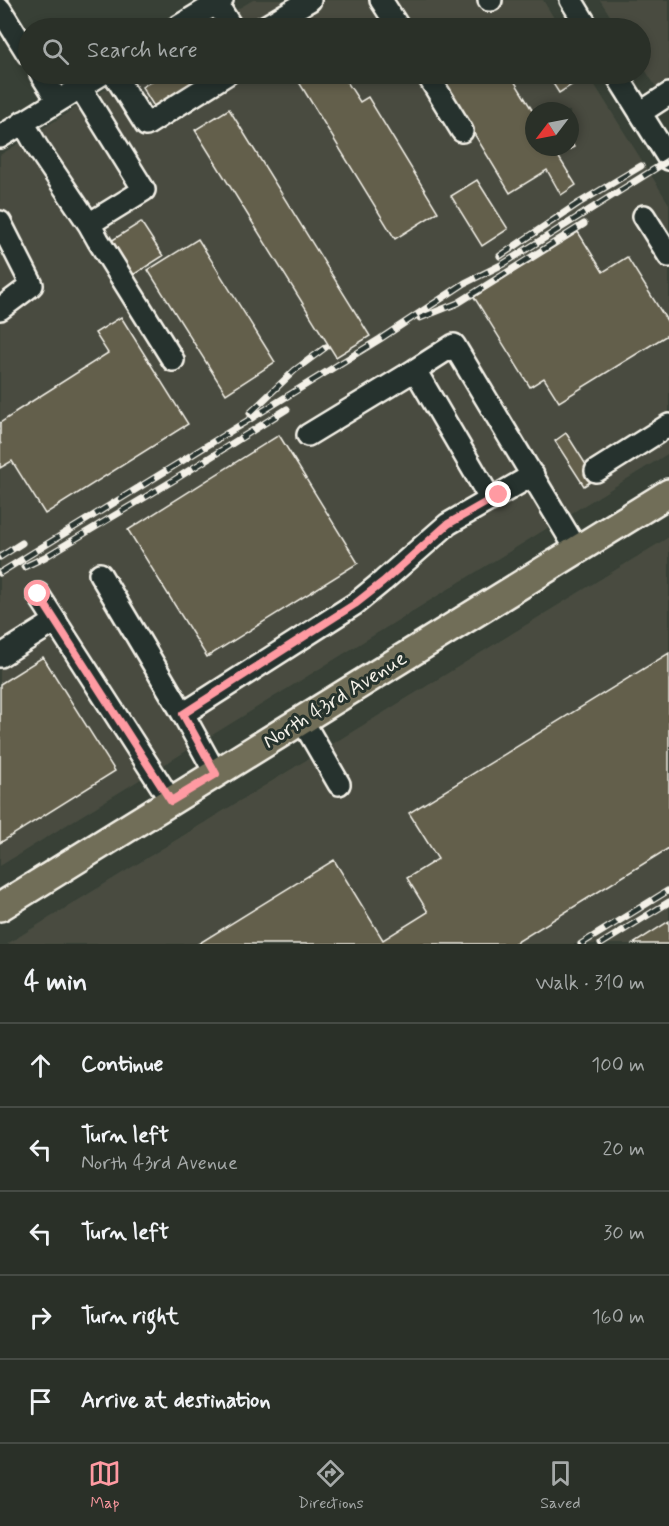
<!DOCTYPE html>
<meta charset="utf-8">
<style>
body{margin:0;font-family:Mynerve,sans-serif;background:#323830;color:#f1f3f6}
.compass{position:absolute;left:525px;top:102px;width:54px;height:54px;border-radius:50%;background:#2a3028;box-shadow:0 3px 9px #0003;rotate:238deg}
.stop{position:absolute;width:18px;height:18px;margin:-14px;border:4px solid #ff9aa2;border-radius:50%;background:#fff}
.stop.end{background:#ff9aa2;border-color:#fff;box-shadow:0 2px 6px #0008}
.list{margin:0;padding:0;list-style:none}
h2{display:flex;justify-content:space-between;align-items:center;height:78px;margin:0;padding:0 24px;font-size:26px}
h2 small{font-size:20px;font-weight:400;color:#a5a9a8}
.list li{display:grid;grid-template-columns:39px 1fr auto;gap:18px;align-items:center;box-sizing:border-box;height:84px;padding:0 24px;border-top:2px solid #464b45}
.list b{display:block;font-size:22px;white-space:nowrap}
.list p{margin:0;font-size:20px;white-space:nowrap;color:#a5a9a8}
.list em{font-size:20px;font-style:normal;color:#a5a9a8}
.icon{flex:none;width:33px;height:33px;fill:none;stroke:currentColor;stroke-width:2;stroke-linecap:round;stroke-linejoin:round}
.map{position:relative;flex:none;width:669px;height:944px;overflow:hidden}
.search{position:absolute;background:#2a3028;box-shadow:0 3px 9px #0003;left:18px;right:18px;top:18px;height:66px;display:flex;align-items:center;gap:15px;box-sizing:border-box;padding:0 21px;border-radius:33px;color:#a5a9a8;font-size:22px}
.sheet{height:498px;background:#2a3028}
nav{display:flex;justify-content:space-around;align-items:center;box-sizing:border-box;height:84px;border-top:2px solid #464b45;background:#2a3028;font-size:16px;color:#a5a9a8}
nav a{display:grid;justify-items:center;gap:3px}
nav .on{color:#ff9aa2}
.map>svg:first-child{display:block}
</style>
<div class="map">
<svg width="669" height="944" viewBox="0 0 669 944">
<rect width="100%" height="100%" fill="#384036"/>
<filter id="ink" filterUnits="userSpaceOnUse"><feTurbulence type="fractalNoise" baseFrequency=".0167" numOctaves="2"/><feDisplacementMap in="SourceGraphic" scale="12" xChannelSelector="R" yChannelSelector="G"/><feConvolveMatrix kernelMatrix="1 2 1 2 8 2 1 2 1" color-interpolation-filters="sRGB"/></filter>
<g filter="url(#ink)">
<path fill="#484c40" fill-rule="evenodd" d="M253,0H543L560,28H205Z
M600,0H669V108L641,63L640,28H618Z
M130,74H588L669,204V453L0,866V155ZM534,111H570V147H534Z
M669,537V944H7Z"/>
<path fill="#635f4c" stroke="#f4f1e8" stroke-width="1.5" d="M310,21L315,28H299Z
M163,74H211L155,108L142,87Z
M294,74H342L360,102L368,97L438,212L395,239Z
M438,74H510L534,113V147H570V140L574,147L558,156L576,185L561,195L547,170L510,193Z
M547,74H577L581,79L559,93Z
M229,109L370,336L336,357L195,130Z
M477,180L508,229L482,246L451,196Z
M141,222L163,256L133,275L111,241Z
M578,232L603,272L627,257L669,324V334L559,402L544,378L530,387L474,297Z
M198,239L275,362L226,394L148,270Z
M121,317L188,424L45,514L12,461L0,468V445L1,444L0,442V423L15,413V412L108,353L95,333Z
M566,433L595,479L584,486L555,441Z
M279,435L358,563L207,657L128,530Z
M669,653V848L514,944H198L334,860L383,940L428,912L407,878L438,859L409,813Z
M43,657L115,771L0,843V684Z
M669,921V944H633Z"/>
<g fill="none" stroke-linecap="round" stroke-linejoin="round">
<g stroke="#f4f1e8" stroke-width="26">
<path id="minor" d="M381,0L399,28
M489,0H491
M571,0L588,28
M217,4L232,28
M0,9L28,54
M176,28L222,0
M263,28L310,0
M41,74L58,101
M114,74L146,125L227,74
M427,74L462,131
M616,74L669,159
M640,113L669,94
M23,122L37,147L89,224L144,190L80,87
M0,137L102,74
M644,216L669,256
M0,222L32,285L0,309
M89,224L98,240L173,360
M308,435L415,370
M596,471L669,425
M491,500L415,370L454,345L577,550
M100,574L183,714L216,774
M38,594L171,801
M0,656L56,621
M183,714L355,604L383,581L448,524L533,475
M302,720L339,784"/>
</g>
<g stroke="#f4f1e8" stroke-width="32">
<path id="major" d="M0,907L669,493"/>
</g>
<use href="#minor" stroke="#26332d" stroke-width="21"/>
<use href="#major" stroke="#716e59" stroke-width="27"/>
<g stroke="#f4f1e8" stroke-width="7">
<path id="rail" d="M500,256L579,203L641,166
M420,318L458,303L584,224
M250,413L295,370L326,347
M0,557L22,543
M24,567L45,557L174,480L287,409
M0,573L380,339L465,283L503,264L669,160
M581,944L669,890
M601,944L669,902"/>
</g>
<use href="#rail" stroke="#26332d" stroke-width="4.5" stroke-dasharray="14" stroke-linecap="butt"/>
</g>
</g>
<g fill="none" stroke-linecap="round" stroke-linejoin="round" filter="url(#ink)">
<path stroke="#ff9aa2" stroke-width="8" d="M38,594L171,801L216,774L183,714L355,604L383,582L448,524L499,495"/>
</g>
<g text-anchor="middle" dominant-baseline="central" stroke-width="6" stroke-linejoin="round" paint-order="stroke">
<g font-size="21" fill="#f4f1e8" stroke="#26332d">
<text transform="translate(335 700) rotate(-32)">North 43rd Avenue</text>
</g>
</g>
</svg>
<svg class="compass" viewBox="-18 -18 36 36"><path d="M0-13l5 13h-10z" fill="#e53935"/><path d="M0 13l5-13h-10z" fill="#a5a9a8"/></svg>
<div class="stop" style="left:38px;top:594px"></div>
<div class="stop end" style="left:499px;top:495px"></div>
<div class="search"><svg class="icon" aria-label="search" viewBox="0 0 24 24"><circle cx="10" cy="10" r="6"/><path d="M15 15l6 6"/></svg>Search here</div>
</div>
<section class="sheet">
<h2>4 min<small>Walk · 310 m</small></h2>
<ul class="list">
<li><svg class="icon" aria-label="ahead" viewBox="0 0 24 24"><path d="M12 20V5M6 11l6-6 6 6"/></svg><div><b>Continue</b></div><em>100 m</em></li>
<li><svg class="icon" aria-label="left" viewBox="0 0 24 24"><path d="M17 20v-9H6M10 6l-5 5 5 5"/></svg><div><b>Turn left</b><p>North 43rd Avenue</p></div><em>20 m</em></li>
<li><svg class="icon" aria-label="left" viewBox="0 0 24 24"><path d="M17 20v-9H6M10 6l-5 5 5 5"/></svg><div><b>Turn left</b></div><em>30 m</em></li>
<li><svg class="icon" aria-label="right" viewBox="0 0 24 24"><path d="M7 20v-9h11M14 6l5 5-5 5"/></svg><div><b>Turn right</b></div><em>160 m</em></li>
<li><svg class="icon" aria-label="arrive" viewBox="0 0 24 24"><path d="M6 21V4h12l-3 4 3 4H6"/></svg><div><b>Arrive at destination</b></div></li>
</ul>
</section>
<nav>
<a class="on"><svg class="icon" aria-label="map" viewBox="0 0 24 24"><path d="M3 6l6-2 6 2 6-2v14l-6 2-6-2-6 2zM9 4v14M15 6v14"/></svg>Map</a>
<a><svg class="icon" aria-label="directions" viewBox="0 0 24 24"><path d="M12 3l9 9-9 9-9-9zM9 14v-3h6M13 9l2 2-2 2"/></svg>Directions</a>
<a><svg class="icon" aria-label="saved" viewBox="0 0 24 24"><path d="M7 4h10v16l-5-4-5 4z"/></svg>Saved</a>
</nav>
